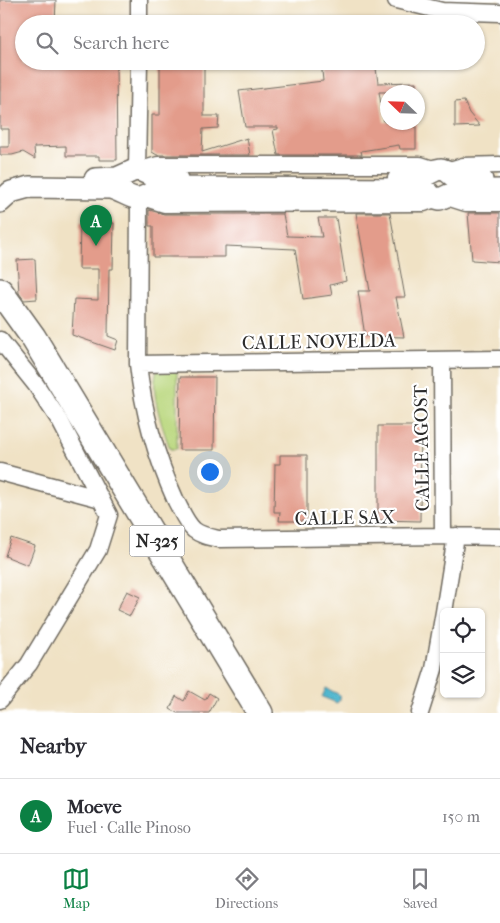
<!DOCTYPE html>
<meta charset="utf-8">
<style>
body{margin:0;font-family:"IM FELL French Canon",serif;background:#f2f2f3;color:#2b2b33}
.controls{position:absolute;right:15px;bottom:15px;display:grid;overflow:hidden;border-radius:8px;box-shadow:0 1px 4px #0004}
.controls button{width:45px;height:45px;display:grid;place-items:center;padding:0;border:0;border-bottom:1px solid #e1e1e2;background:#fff;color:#2b2b33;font:25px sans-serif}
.compass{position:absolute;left:380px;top:85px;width:45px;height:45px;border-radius:50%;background:#fff;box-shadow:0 1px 4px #0004;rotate:293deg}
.you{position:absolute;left:209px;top:471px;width:18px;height:18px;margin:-12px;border:4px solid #fff;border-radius:50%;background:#1a73e8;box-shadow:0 0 0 8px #1a73e833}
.badge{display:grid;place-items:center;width:32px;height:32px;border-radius:50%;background:#0b8043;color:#fff;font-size:16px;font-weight:700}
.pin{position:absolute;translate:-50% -41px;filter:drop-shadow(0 1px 2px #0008)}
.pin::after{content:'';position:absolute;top:26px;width:18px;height:15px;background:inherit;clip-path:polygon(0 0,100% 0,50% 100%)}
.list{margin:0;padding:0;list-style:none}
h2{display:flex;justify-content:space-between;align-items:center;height:65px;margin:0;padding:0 20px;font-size:21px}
h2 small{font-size:16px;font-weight:400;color:#7c7c81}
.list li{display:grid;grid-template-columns:32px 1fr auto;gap:15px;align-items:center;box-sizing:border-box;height:75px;padding:0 20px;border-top:1px solid #e1e1e2}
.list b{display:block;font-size:19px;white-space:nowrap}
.list p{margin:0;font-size:16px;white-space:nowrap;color:#7c7c81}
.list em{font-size:16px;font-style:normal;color:#7c7c81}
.icon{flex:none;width:28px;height:28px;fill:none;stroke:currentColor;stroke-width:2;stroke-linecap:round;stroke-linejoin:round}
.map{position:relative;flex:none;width:500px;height:713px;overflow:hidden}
.search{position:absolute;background:#fff;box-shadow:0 1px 4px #0004;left:15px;right:15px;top:15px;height:55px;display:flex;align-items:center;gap:12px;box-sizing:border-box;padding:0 18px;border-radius:28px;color:#7c7c81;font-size:19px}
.sheet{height:140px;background:#fff}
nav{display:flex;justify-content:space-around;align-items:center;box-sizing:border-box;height:70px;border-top:1px solid #e1e1e2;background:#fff;font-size:14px;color:#7c7c81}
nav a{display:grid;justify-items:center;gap:2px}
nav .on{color:#0b8043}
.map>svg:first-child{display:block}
</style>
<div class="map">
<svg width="500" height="713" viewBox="0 0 500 713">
<rect width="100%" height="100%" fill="#fff"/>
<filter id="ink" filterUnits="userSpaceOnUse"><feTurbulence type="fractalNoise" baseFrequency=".02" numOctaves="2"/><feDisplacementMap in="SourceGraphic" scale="10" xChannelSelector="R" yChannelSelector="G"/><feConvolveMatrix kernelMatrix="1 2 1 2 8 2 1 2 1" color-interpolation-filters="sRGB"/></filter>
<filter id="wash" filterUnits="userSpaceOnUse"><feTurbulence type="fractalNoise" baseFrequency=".0096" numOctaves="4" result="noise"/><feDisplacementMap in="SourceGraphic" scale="20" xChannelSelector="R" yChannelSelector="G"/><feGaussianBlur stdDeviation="1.12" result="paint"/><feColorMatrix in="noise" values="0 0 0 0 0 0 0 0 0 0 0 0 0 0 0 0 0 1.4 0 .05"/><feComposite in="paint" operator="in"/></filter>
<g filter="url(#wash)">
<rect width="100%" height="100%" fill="#f0e2c5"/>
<path fill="#b9d77d" stroke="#728154" d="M157,371H177V449H170C163,428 149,392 157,371Z"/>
<path fill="#4fb6cd" stroke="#3d707c" d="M326,688L340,695V700L337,703L322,697Z"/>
<g id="blocks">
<path fill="#e39c8b" d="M0,0H56L55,24H24V61H116L117,160H99V156H66V146L34,147L35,159L23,152L12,155H0V147H9V129H0Z
M160,61H204V116H219L218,128L203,129L202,152L247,138L250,155H157L152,152V115H160Z
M321,61H375L378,83L416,82V92H379L384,122H416V149H400L399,145L361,151L362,155H278L273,130L278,129V127H245L239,91L323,81Z
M464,101L469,113L480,126L455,127V102Z
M149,210L164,214H283L287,236L322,237L318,218H336L346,281L330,285L332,295L303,299L295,249L225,246V257H153V226H149Z
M356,213H390L405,297H396L404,337L365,336L358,291H370Z
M468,213H500V262L472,260Z
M80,222L114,223L113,269H109L108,336L118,340L115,350L72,335L74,299L98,300V269H79Z
M35,259L37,299L24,300L19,293L17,260Z
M180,377H215L214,450H179Z
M378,426H421L420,521L378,520Z
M280,455H307V521H279L280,512H274L275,464H280Z
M11,538L35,546L28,565L5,556Z
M127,591L140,597L130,616L117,610Z
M189,691L205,700L209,693L217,698L209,713H177L170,709L176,696L184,701Z"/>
</g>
</g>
<g filter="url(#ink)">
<use href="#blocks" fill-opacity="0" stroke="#706b61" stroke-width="1"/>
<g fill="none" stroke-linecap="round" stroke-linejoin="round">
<g stroke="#706b61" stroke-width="19">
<path id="minor" d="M396,0L442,11L500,13
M139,24V0
M137,169L139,61
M141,170L158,165H420L436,170
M447,171L463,166L500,165
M142,197L164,204L424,203L437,198
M447,197L466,203H500
M139,198L138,364C143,412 156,457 176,501C181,510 186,523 194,530C202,536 210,537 219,539L443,536L500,537
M0,340L36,385L60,421L109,515L98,550L29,664L0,700
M442,360L443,536
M138,364L500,359
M0,472L101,499
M444,612L456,536
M420,713L434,669L444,612"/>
</g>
<g stroke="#706b61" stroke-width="24">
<path id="major" d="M95,179L117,178L137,169L157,178L177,179
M398,180L420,178L436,170L441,169L447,171L458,180H482
M0,202L11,192L29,187L110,188C120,190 133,200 140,198C148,196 154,190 163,188L411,189L428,192L432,197L440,199L457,191L500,190"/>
</g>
<g stroke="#706b61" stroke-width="28">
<path id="highway" d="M0,291L33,337L260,713"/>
</g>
<use href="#minor" stroke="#fff" stroke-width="16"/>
<use href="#major" stroke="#fff" stroke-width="21"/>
<use href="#highway" stroke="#fff" stroke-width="25"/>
</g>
</g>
<g text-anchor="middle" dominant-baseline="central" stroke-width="4.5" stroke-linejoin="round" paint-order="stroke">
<rect fill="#fff" stroke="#6b6b6b" stroke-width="1" x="129.5" y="525.5" width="55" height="31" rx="4"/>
<g font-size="18" font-weight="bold" fill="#2b2b2b">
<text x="157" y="541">N-325</text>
</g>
<g font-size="19" fill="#2b2b2b" stroke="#fff">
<text transform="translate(319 342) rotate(-1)">CALLE NOVELDA</text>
<text transform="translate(422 448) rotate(-91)">CALLE AGOST</text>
<text transform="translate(345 518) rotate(-1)">CALLE SAX</text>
</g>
</g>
</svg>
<div class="controls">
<button><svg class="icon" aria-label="locate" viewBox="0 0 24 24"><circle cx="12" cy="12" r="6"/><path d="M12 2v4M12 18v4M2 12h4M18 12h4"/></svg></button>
<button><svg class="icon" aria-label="layers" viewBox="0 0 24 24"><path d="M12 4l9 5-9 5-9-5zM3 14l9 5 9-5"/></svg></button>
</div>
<svg class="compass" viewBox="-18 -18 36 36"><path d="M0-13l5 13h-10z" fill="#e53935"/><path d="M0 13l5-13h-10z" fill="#7c7c81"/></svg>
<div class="you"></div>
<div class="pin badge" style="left:96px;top:246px">A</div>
<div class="search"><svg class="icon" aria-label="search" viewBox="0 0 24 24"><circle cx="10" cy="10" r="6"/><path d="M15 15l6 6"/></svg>Search here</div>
</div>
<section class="sheet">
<h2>Nearby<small></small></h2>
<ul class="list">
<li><span class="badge">A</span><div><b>Moeve</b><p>Fuel · Calle Pinoso</p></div><em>150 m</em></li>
</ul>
</section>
<nav>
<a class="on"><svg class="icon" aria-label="map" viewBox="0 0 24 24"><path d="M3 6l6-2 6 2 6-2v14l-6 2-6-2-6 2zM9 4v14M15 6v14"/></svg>Map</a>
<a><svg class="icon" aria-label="directions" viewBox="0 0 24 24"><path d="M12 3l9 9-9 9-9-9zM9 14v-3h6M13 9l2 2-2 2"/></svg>Directions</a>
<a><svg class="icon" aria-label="saved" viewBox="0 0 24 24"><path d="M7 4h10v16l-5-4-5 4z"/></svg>Saved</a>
</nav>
